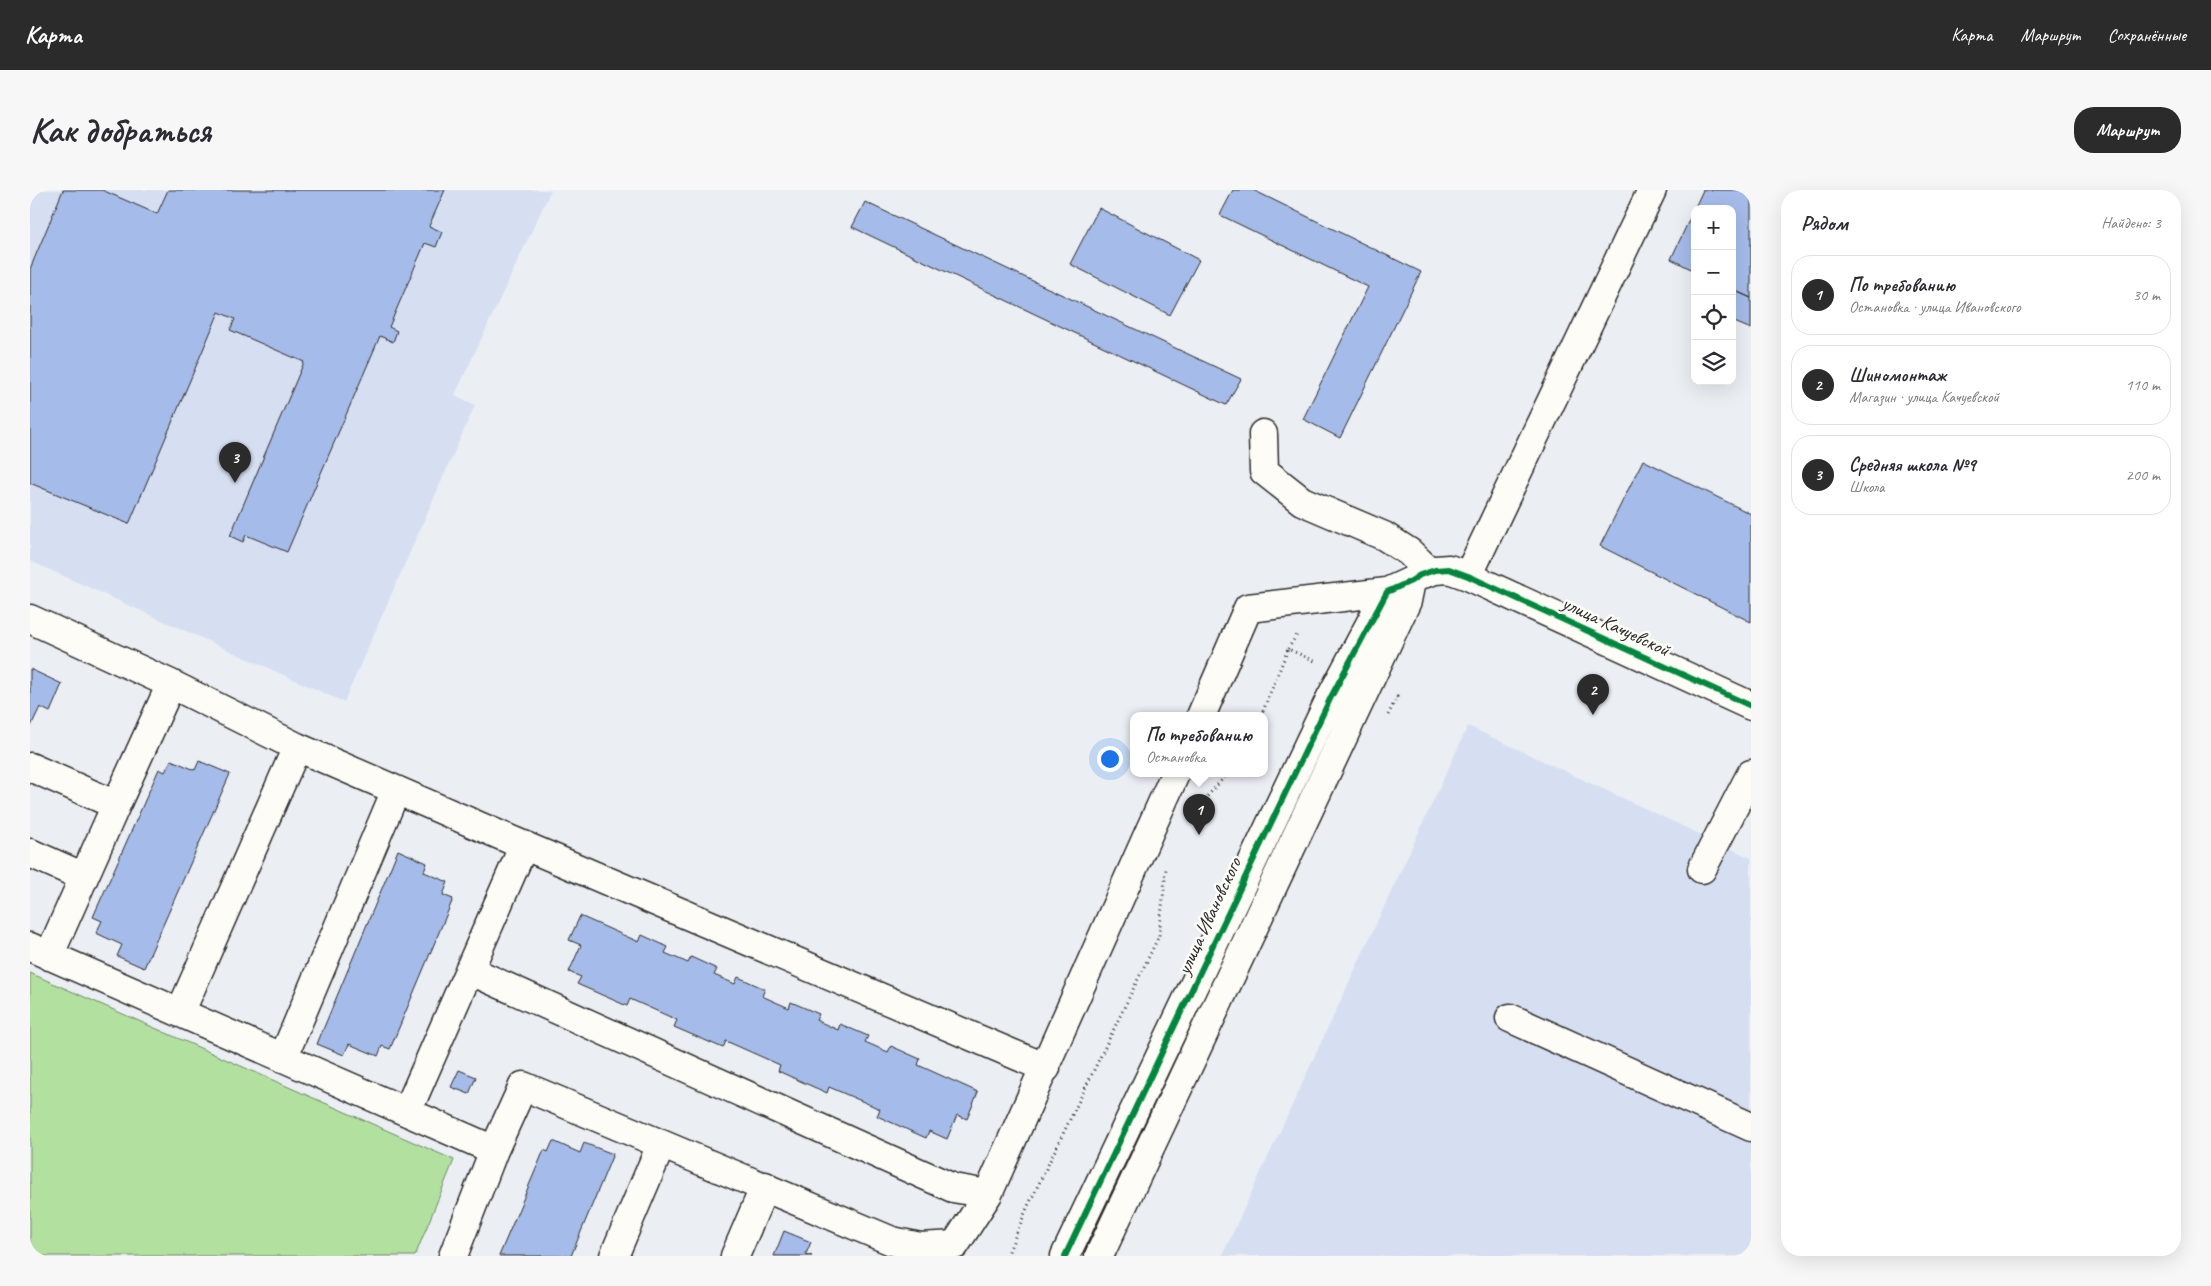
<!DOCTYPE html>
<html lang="ru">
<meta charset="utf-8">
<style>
body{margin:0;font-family:Caveat,sans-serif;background:#f7f7f7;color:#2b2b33}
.controls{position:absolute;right:15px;top:15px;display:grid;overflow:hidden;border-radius:10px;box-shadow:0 5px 20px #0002}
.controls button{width:45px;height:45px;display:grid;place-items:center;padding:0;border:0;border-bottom:1px solid #e1e1e2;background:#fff;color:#2b2b33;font:25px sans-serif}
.you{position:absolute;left:1079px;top:568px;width:18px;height:18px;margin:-12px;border:4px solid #fff;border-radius:50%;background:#1a73e8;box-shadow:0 0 0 8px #1a73e833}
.badge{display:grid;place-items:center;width:32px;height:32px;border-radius:50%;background:#2b2b2b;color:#fff;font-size:16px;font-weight:700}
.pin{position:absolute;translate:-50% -41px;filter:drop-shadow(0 1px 2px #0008)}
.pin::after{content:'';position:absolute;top:26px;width:18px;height:15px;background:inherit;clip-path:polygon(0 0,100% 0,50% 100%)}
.popup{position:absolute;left:1100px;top:522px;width:138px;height:65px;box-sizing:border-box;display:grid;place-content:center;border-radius:10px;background:#fff;filter:drop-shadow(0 1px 4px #0005);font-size:16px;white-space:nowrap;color:#7c7c81}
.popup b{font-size:19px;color:#2b2b33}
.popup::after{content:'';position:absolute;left:50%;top:100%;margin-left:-10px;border:10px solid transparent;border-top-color:#fff}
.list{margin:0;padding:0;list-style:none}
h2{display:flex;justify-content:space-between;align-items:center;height:65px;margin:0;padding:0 20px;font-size:21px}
h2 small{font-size:16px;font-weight:400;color:#7c7c81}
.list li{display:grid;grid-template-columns:32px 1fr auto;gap:15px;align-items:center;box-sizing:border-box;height:80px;margin:0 10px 10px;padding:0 10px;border:1px solid #e1e1e2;border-radius:20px}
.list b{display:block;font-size:19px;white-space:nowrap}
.list p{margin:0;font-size:16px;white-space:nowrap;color:#7c7c81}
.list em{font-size:16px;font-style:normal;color:#7c7c81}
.icon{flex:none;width:28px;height:28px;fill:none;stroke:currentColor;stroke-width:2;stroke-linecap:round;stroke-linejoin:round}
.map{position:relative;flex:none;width:1721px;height:1066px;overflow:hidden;border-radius:20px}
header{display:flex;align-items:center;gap:30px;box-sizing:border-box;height:70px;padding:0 25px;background:#2b2b2b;color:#fff}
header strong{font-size:24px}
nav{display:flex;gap:28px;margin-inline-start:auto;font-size:18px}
.intro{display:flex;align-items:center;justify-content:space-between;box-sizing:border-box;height:120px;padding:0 30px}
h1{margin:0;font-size:35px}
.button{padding:12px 22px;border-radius:20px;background:#2b2b2b;color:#fff;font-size:18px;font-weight:700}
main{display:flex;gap:30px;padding:0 30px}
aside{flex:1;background:#fff;border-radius:20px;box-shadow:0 5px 20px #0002}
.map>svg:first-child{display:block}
</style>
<header>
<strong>Карта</strong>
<nav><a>Карта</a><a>Маршрут</a><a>Сохранённые</a></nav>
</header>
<div class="intro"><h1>Как добраться</h1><a class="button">Маршрут</a></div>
<main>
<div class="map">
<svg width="1721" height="1066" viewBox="0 0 1721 1066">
<rect width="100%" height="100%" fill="#ebeff4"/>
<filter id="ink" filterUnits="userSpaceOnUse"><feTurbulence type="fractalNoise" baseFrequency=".02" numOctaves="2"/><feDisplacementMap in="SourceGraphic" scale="10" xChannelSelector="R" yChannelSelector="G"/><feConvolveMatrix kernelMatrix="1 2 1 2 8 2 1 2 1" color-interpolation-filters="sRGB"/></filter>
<g filter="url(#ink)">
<path fill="#d6dff1" d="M0,0H521L425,205L445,215L314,512L0,371Z
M1438,536L1721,668V1066H1192Z"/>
<path fill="#b2e19f" stroke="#6e8665" d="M0,783L424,970L385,1066H0Z"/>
<path fill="#a5bbe9" stroke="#2b2b2b" d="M33,0H72L127,24L138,0H415L399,36L412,42L406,57L395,53L359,137L367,141L363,152L350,146L257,362L216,345L213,352L200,346L274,172L200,140L205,129L189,122L99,334L0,293V79Z
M1203,0H1223L1391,82L1310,248L1273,229L1338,97L1190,25Z
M1673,0H1710L1721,6V108L1702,99V19H1665V81L1641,69Z
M835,12L1211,189L1196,215L822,37Z
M1069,18L1169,70L1140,125L1040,74Z
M1705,101L1721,108V139L1702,131V107Z
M1613,270L1721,324V432L1570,356Z
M0,479L32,494L20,522L10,517L0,538Z
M141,570L165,580L169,571L200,584L114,778L87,766L92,755L66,743L72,731L63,727L129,579L135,582Z
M368,660L397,673L394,682L418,692L413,705L423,709L360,859L352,856L348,866L319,854L314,865L287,854Z
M550,726L609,752L612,745L638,757L635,763L658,773L661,767L687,779L684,785L705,794L708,787L735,799L732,806L759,818L761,812L789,824L786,830L808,840L810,834L838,846L835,852L858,862L861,856L890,869L888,875L948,902L937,929L927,925L917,949L899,941L896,948L847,926L850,919L799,897L797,903L748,881L750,875L696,851L693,858L644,837L647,830L600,809L597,816L547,794L551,787L539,782L551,755L539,750Z
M429,880L446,887L439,904L421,897Z
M523,951L550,963L554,953L583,964L541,1066H469L514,960L518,962Z
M754,1041L781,1052L776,1064L782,1066H744Z"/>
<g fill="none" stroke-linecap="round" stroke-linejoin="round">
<g stroke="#2b2b2b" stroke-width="31">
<path id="minor" d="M1233,244L1234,281L1272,311L1354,346L1379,362L1399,381
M1438,386L1622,0
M0,429L141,494L267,557L481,650L1016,878
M1171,526L1218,418L1357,402L1381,391L1390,385L1405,380L1419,379L1438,386L1721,516
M0,577L86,615L141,494
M0,663L54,687L19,766
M1672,679L1721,584
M54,687L86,615
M0,757L464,960
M439,780L923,998L958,1004
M150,823L267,557
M1480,828L1721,937
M253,868L366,600
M377,922L494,655
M423,1066L464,960L493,896L862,1051L890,1057L925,1055L958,1004L1145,584
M584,1066L631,955
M705,1066L735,996
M1035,1066L1301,507L1357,402
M1069,1066L1377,411L1381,391"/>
</g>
<path stroke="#2b2b2b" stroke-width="3" stroke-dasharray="1 4" stroke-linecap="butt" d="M1258,459L1268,443
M1358,525L1367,507L1364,506
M1231,526L1258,459L1287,472
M1162,619L1175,609L1197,584
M977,1066L997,1018L1129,746L1136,679"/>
<use href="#minor" stroke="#fdfcf7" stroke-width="28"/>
<g stroke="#fdfcf7" stroke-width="9">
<path id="cycleway" d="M1035,1066L1301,507L1357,402L1381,391L1390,385L1405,380L1419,379L1438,386L1721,516"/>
</g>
<use href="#cycleway" stroke="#00873e" stroke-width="6"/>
</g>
</g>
<g text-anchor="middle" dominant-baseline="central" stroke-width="5" stroke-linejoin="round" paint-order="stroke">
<g font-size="20" fill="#2b2b2b" stroke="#fdfcf7">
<text transform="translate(1586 436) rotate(25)">улица Качуевской</text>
<text transform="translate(1179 726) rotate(-65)">улица Ивановского</text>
</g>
</g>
</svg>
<div class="controls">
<button>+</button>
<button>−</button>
<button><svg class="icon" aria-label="locate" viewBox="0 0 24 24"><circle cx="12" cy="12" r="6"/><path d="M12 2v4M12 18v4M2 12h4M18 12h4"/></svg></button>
<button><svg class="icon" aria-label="layers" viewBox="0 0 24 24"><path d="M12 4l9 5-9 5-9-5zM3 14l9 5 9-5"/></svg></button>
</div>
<div class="you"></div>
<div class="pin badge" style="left:1169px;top:645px">1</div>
<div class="popup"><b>По требованию</b>Остановка</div>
<div class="pin badge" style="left:1563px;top:525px">2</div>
<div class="pin badge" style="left:205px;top:293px">3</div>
</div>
<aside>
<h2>Рядом<small>Найдено: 3</small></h2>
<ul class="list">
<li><span class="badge">1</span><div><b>По требованию</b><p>Остановка · улица Ивановского</p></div><em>30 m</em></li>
<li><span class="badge">2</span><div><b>Шиномонтаж</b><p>Магазин · улица Качуевской</p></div><em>110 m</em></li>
<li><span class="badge">3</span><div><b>Средняя школа №9</b><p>Школа</p></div><em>200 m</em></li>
</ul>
</aside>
</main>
